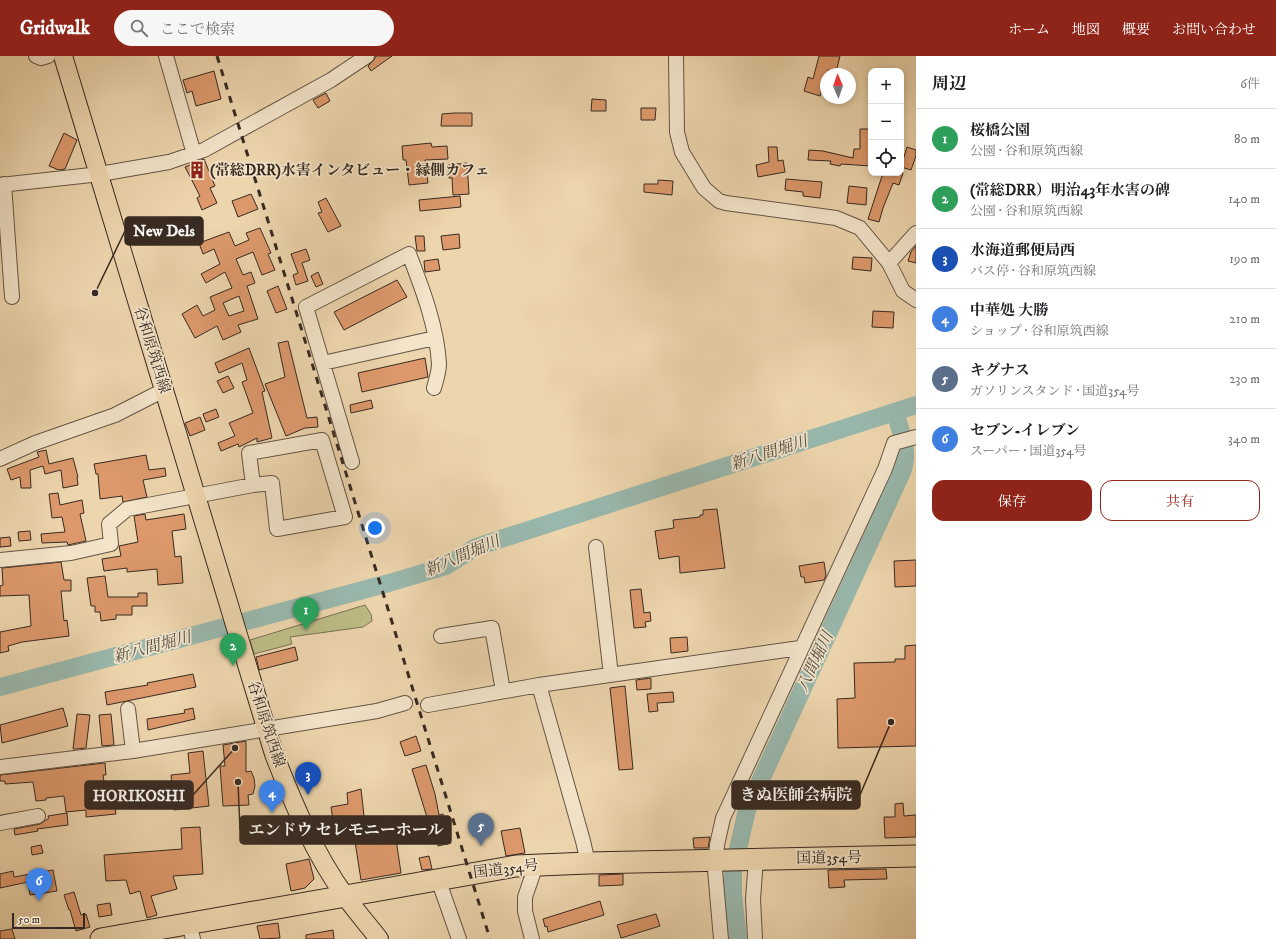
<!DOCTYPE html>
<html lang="ja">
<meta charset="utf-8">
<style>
body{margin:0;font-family:"IM FELL DW Pica","Noto Serif JP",serif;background:#f6f6f6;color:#202124}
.controls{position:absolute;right:12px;top:12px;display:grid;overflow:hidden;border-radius:8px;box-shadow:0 2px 6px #0003}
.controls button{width:36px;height:36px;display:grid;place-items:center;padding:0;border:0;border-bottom:1px solid #e0e0e0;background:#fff;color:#202124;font:20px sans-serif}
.compass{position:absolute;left:820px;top:12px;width:36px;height:36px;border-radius:50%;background:#fff;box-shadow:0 2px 6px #0003;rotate:358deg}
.scale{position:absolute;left:12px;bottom:10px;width:73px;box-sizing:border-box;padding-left:4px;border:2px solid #372a22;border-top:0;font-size:11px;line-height:14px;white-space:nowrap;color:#372a22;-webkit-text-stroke:3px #f3e4ca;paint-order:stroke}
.you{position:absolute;left:375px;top:472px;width:14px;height:14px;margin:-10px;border:3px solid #fff;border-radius:50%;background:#1a73e8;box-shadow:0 0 0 6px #1a73e833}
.badge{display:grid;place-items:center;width:26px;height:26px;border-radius:50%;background:#8f2418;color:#fff;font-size:13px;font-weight:700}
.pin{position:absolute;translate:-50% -33px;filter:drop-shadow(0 1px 2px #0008)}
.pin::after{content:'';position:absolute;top:21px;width:14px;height:12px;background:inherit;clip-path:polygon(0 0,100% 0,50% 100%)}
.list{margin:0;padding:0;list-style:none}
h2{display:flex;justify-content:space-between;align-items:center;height:52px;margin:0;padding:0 16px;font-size:17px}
h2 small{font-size:13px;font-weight:400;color:#757577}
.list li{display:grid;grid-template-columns:26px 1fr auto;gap:12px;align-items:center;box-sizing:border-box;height:60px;padding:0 16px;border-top:1px solid #e0e0e0}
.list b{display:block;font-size:15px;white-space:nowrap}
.list p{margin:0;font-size:13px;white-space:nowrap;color:#757577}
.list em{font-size:13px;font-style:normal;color:#757577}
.actions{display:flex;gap:8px;padding:12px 16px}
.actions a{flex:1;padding:9px 0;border:1px solid #8f2418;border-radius:12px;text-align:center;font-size:14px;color:#8f2418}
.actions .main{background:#8f2418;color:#fff}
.icon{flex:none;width:22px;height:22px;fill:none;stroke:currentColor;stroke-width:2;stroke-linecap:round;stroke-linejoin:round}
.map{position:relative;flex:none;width:916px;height:883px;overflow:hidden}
header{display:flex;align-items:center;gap:24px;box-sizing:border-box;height:56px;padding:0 20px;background:#8f2418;color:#fff}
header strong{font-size:19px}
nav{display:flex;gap:22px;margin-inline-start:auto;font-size:14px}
.search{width:280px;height:36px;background:#f6f6f6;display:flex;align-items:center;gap:10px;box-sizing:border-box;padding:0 14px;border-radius:22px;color:#757577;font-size:15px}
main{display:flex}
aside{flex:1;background:#fff}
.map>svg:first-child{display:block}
</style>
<header>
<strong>Gridwalk</strong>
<div class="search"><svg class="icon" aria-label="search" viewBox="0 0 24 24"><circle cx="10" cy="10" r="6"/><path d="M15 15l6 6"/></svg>ここで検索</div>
<nav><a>ホーム</a><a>地図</a><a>概要</a><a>お問い合わせ</a></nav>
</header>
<main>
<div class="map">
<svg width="916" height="883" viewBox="0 0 916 883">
<rect width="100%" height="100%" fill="#edd5ad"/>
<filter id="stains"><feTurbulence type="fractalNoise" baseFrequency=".005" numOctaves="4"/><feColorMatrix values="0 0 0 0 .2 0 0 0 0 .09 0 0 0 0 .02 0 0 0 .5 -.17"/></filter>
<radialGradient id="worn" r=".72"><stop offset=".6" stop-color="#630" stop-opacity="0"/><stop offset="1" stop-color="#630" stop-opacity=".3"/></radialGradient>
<path fill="#bdbc86" stroke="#7a7354" d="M365,549L371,558L372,565L363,571L290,581L292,588L254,598L250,584Z"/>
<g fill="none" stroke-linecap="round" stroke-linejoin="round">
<path stroke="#99b8ad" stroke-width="18" d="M0,631L389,527L446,510L476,491L916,349
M738,883L733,838V815L747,754L902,416C910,396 901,377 895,356"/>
</g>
<path fill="#dd996c" stroke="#372a22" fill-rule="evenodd" d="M376,0H392L371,15L368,10L374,4Z
M819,0H840L836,16L828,14L820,40L804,35L808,21L813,23Z
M214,15L221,43L196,50L192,35L187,37L183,24Z
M326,37L330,45L318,52L313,44Z
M592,43L606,44V55H591Z
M641,52H656L655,64H641Z
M454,57H472V70H441L442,58Z
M860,73H871L869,105L871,106V110L841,108L840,110L830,108L831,105L808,104L809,94L823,95L853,102L854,93H860Z
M64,77L77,84L65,113L59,114L49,110Z
M431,87L432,91L447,90L448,103L425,104L428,127L409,129L406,104H403L402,90Z
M768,91H777L778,105L783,104L785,116L758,121L756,109L769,106Z
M907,91L916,94V100L911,114L901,111Z
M204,103L215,130L210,132L217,147L202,154L197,142L200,140L185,111Z
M467,107L469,138L453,139L452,122H449L448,109Z
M883,117H903L899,129L893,127L883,152L879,166L868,163Z
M786,123L822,126L820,142L803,140V136L785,134Z
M658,124L673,125L672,139L644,136V128H658Z
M849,130L867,132L866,149L847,147Z
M251,138L258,153L238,161L232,145Z
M460,140L461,151L420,155L419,144Z
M326,142L341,170L328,176L318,157L322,156L318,146Z
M260,172L271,197L268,198L275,214L262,219L253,196L236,203L243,219L251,216L255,227L247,230L258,263L238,269L241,276L223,284L217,270L195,282L182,258L197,249L203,260L215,254L210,241L232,232L225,216L206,227L201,218L220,208L214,193L203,198L199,187L229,176L235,190L249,184L246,177ZM239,240L244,255L229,260L223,247Z
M459,178L460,192L443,194L441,180Z
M415,180H424L425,195H417Z
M916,190V207L908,205L911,196Z
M306,193L310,204L302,207L308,225L296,229L293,219L298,217L291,198Z
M853,201L872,202L871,215L852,213Z
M438,203L440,214L425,216L424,205Z
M318,216L323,228L316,231L311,220Z
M397,224L407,241L344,274L334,256Z
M278,230L287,253L276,257L267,235Z
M873,255L894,256L893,272L872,271Z
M288,285L307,362L317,361L318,371L305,372L286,380L265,328L285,321L278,287Z
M249,292L265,335L262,336L272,382L257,386V382L239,391L238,388L221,395L218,387L235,380L229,367L253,357L242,326L247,324L242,307L219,317L215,307Z
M425,302L428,321L362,336L358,317Z
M228,320L234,332L223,337L217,325Z
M371,344L373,352L351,357L350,349Z
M216,353L219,361L206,366L203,358Z
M200,361L205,374L190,380L185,367Z
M46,394L49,408L73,402L78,421H77L78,429L63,432L61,414L45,418L43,410L30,414L31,432H21L20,421L11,424L7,413L39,401L37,396Z
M146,399L149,414L165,412L166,420L143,424L147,441L123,446L122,440L100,443L98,418H96L94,408Z
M58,437L60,449L82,444L84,457L80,458L86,485L68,489L67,486L42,487L41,478L65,476L62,461L52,462L49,438Z
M717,453L725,512L680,517L679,500L659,503L655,475L674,472L673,464L700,461V459H703V454Z
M145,458L146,464L184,458L186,473L172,475L175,501L181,500L183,527L158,529L157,513L127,516V512L104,515L102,503L121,500L119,490L138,486L134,460Z
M30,475L31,484L19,485L18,476Z
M10,481L11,490L0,491V482Z
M916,504V530L895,531L894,505Z
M61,506L64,524H71V535H61L64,565L67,564L69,580L22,586L8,590L9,595L0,597V576L31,570L29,539L0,540V530L3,529L2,512Z
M824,506L826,519L824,524L805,527L804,521H801L799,510Z
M105,520L108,541H138V537H147V550H132V559H116V563L101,565L100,556H95V550H91L87,522Z
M641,533L644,557L650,556L651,565L645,566L646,571L634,572L630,534Z
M687,581L688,595L671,597L670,582Z
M916,589V690L838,692L837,643L855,642L854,607L895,606V603H905V590Z
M295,591L298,604L259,614L256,601Z
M193,618L196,631L107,649L105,636L148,629L147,627Z
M651,622V633L637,634L636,624Z
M625,630L633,713L619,714L610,632Z
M673,636L674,646L657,647L658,655L649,656L647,638Z
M63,652L68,670L2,687L0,669Z
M193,652L195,663L148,674L147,663L185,657L184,654Z
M77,658L90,659L86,692L76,693H73Z
M111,658L114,689L102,690L99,659Z
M416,680L421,695L405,700L400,686Z
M246,685V716L251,715L254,722L255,730L253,738L248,739L249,749L223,750L220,710H225L223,689Z
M203,695L209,750L174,754L171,719L190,717L188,697Z
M105,707L106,719H103L107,746L114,745L116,758L86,761V754L66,756L64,740L46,742V744L36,745L33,726L5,728V725H0V719Z
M426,709L435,738L439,759L443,758L451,787L438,790L434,773L431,774L412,713Z
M361,733L367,787L396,783L401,817L361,824L351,760L333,764L331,751L348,748L347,737Z
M903,747L904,760L916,759V781L885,782L884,761H895V748Z
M67,757L68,769L37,773L38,775L15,779L14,773L40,768L49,762L48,760Z
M200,771L203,818L173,820L177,833L151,840L157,859L147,862L140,835L130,838L126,824L106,825L104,799L182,793L181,772Z
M520,772L525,797L506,800L501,775Z
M710,781L708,792H694L693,782Z
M41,789L43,797L32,799L31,791Z
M429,800L432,813L422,814L419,802Z
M309,803L314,823L305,832L291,835L286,808Z
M886,813L887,823L844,824L845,831L829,832L828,814Z
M53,814L57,835L30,839L28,826L0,832V818L13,815L14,821Z
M623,818V829L599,830V819Z
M74,836L81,859L86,858L90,871L76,875L70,854H69L64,839Z
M600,845L604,859L548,876L547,870L545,871L543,863Z
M110,847L112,859L99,861L97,849Z
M656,858L660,870L621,882L617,869Z
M278,867L280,882L260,883L257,870Z
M12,873L15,883H0V875Z
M333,874L334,883H306V879Z"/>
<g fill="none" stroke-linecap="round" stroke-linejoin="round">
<g stroke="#645545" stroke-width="16">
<path id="minor" d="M36,0L41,2L48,0
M166,0L194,98
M676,0L677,76L682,96L704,132L719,145L726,147L836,162L860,172L889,207L903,235L916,244
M4,128L12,241
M0,129L100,118L169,106L204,94L331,24L367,0
M889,207L916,177
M323,307L435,282
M0,403L35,387L115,359L164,334
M352,406L306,251L409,198C422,232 437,270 439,308C439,316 436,324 434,332
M596,491L611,619
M0,504L71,497L111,488L109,468L127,453L253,429L272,427L277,473L345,461L322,384L249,397L253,429
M441,580L492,572L503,635
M539,629L583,785L588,807
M428,649L539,629L800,592
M128,653L133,695
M0,711L133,695L377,655L405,647
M0,767L38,760
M438,823L459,883
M189,867L193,883
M532,883L525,855V841L536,809
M721,883L715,814L717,789L723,762L885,413L894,387L916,381
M755,883L753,843L756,803"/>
</g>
<g stroke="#372a22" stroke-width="20">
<path id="major" d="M63,0L274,698C293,747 314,797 345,840C356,855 368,869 379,883"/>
</g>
<g stroke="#372a22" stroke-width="23">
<path id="highway" d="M101,883L516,810L588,807L916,800"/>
</g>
<use href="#minor" stroke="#f3e4ca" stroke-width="14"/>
<use href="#major" stroke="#edd5ad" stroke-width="18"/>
<use href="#highway" stroke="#edd5ad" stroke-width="21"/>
<path stroke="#372a22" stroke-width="3" stroke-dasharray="7 7" stroke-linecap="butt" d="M217,0L490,883"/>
</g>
<defs>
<g id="building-bare" transform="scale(1.38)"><path d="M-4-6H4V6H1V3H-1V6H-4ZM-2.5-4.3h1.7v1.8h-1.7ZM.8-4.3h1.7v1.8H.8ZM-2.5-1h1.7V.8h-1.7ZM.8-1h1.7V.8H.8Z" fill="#8f2418" stroke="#f3e4ca" stroke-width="2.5" paint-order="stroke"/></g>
</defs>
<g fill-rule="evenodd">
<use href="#building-bare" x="197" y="114"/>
</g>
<g text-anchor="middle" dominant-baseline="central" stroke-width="3.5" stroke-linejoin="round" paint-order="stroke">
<g font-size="15" font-weight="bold" fill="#372a22" stroke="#f3e4ca" text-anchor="start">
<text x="210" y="114">(常総DRR)水害インタビュー・縁側カフェ</text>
</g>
<g font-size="15" fill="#372a22" stroke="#f3e4ca">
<text transform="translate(152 294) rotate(73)">谷和原筑西線</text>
<text transform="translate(266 668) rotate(72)">谷和原筑西線</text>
<text transform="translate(829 802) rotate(-1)">国道354号</text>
<text transform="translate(506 813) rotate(-7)">国道354号</text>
</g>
<g font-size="16" font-style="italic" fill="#504e45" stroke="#f3e4ca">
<text transform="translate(769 397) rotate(-18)">新八間堀川</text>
<text transform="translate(462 500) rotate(-23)">新八間堀川</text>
<text transform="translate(152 591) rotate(-15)">新八間堀川</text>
<text transform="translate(815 606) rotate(-65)">八間堀川</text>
</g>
</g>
<path fill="none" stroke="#372a22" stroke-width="1.5" d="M95 237L125 175M891 666L860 739M235 692L193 739M238 726L240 774"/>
<g fill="#372a22" stroke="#f3e4ca" stroke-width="1.5">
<circle cx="95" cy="237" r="4"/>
<circle cx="891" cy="666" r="4"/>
<circle cx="235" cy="692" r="4"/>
<circle cx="238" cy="726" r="4"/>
</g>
<g fill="#372a22" stroke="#372a22" stroke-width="1.5">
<rect x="125" y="161" width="78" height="28" rx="4"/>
<rect x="732" y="725" width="128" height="28" rx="4"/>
<rect x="85" y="725" width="108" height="28" rx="4"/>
<rect x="240" y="760" width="211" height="28" rx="4"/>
</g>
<g font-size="16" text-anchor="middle" font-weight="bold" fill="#fff">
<text x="164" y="180">New Dels</text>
<text x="796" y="744">きぬ医師会病院</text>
<text x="139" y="745">HORIKOSHI</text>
<text x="346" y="779">エンドウ セレモニーホール</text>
</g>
<rect width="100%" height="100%" filter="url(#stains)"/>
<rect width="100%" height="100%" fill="url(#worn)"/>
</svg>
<div class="controls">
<button>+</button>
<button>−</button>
<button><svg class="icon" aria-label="locate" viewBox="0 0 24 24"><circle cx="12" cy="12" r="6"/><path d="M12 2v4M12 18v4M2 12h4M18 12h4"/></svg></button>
</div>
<svg class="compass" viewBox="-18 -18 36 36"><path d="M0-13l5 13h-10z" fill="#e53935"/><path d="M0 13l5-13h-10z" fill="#757577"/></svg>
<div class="scale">50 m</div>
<div class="you"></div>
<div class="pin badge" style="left:306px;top:574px;background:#2e9e5b">1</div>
<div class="pin badge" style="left:233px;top:610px;background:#2e9e5b">2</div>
<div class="pin badge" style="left:308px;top:739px;background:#1a4fb4">3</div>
<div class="pin badge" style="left:272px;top:757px;background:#3f7fe0">4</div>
<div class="pin badge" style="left:481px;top:790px;background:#5c6f8a">5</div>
<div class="pin badge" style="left:39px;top:845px;background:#3f7fe0">6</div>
</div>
<aside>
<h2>周辺<small>6件</small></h2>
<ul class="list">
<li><span class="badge" style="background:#2e9e5b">1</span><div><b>桜橋公園</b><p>公園 · 谷和原筑西線</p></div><em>80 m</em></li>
<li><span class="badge" style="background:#2e9e5b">2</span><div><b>(常総DRR）明治43年水害の碑</b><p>公園 · 谷和原筑西線</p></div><em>140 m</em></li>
<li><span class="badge" style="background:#1a4fb4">3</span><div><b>水海道郵便局西</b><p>バス停 · 谷和原筑西線</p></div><em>190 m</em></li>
<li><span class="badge" style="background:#3f7fe0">4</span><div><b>中華処 大勝</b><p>ショップ · 谷和原筑西線</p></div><em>210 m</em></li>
<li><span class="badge" style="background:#5c6f8a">5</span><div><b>キグナス</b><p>ガソリンスタンド · 国道354号</p></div><em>230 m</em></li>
<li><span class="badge" style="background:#3f7fe0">6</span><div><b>セブン-イレブン</b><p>スーパー · 国道354号</p></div><em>340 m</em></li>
</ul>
<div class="actions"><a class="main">保存</a><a>共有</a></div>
</aside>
</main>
